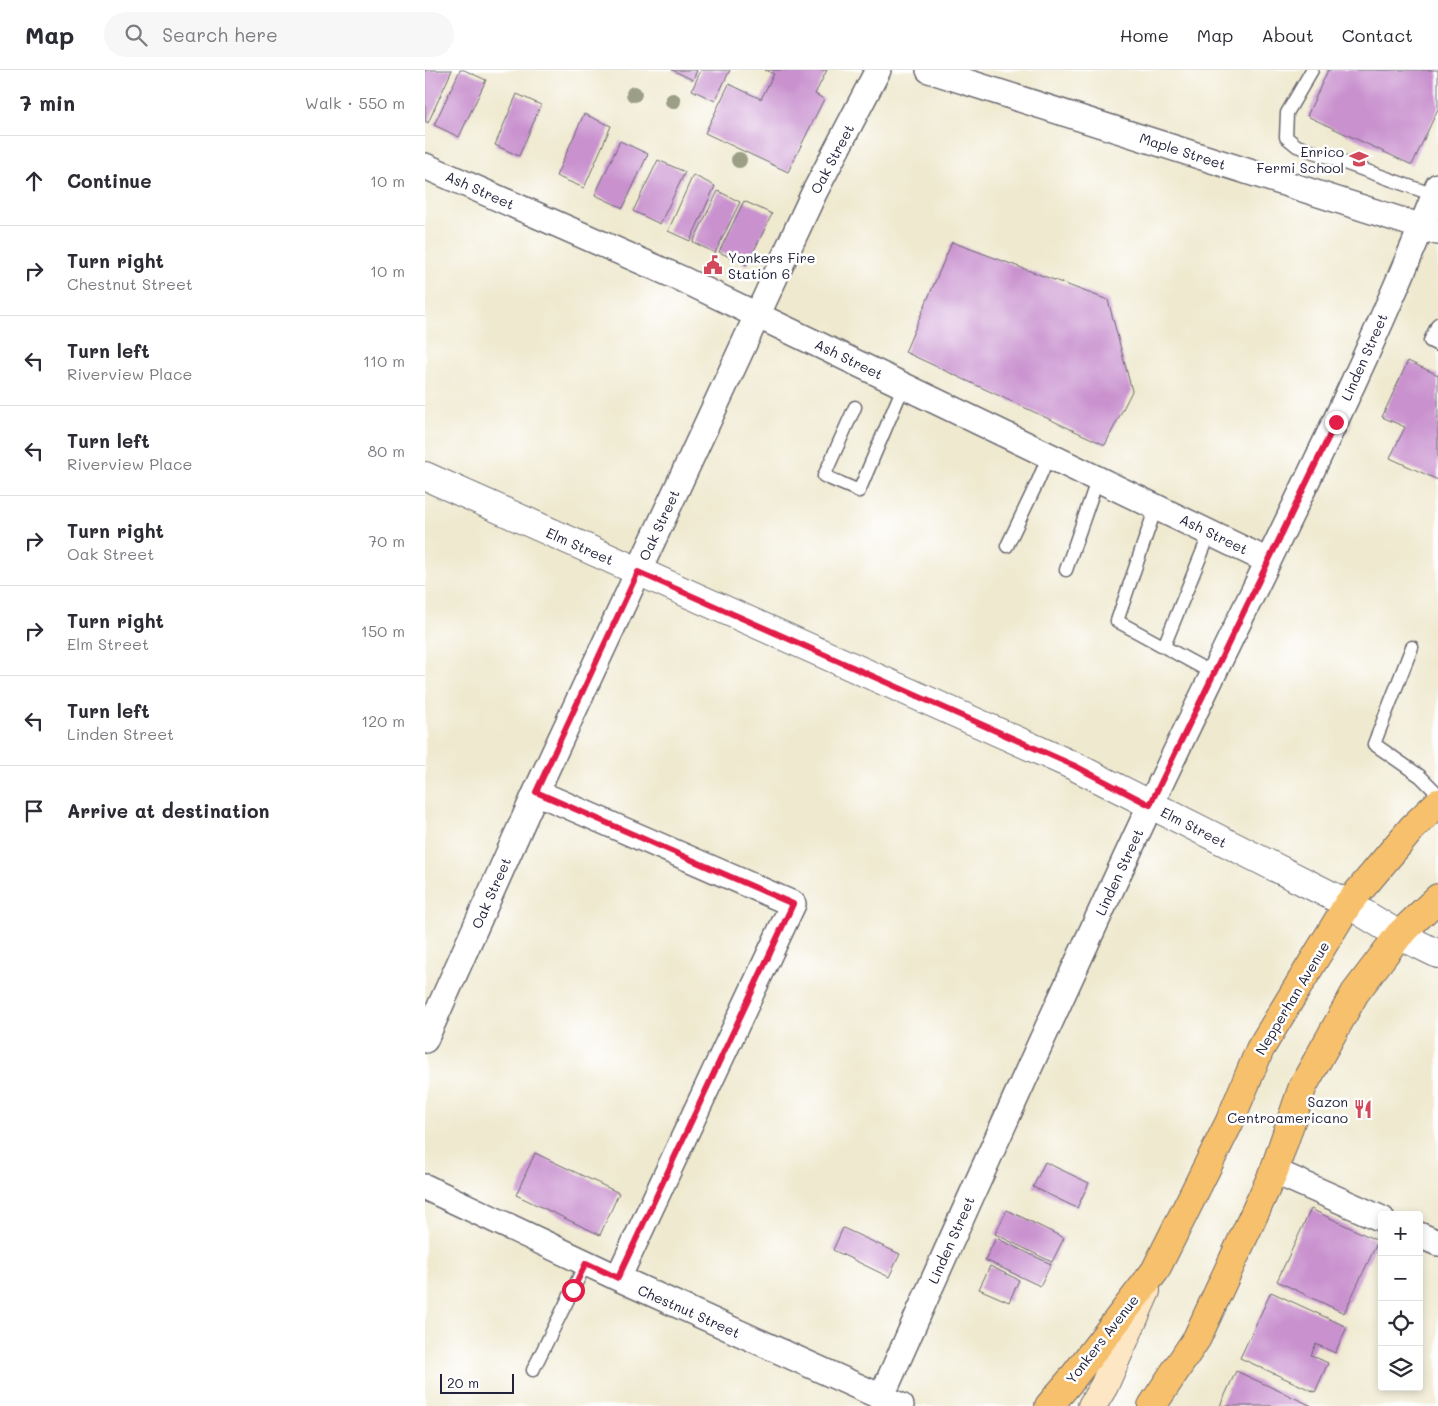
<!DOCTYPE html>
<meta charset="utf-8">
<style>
body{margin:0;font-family:Mali,sans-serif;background:#f7f7f7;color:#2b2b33}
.controls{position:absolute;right:15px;bottom:15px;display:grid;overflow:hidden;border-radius:5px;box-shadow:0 2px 8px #0003}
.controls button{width:45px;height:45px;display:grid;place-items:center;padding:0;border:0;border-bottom:1px solid #e1e1e2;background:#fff;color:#2b2b33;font:25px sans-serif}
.scale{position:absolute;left:15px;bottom:12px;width:74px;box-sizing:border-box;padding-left:5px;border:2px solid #22223b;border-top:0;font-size:14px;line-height:18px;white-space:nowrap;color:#22223b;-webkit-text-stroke:4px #fff;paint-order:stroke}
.stop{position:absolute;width:15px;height:15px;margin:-11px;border:4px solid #e11d48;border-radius:50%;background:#fff}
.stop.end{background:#e11d48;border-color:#fff;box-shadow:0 1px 5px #0008}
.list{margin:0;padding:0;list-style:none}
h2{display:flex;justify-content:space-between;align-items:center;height:65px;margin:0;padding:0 20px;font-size:21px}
h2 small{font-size:16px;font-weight:400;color:#7c7c81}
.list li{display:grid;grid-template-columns:32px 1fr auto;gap:15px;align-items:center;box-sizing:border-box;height:90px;padding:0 20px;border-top:1px solid #e1e1e2}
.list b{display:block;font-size:19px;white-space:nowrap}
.list p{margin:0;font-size:16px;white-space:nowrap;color:#7c7c81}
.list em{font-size:16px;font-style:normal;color:#7c7c81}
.icon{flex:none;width:28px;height:28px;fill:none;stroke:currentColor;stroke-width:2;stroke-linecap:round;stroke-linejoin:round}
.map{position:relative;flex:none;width:1013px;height:1336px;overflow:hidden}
header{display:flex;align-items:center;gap:30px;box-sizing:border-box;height:70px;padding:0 25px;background:#fff;border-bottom:1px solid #e1e1e2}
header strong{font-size:24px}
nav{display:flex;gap:28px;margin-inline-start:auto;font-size:18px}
.search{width:350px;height:45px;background:#f7f7f7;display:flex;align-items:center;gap:12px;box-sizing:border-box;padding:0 18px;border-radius:28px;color:#7c7c81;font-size:19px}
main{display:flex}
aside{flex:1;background:#fff}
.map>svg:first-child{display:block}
</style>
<header>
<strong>Map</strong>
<div class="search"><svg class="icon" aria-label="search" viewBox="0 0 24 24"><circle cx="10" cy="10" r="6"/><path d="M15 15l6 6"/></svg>Search here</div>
<nav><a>Home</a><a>Map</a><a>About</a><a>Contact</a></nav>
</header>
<main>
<aside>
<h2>7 min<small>Walk · 550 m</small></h2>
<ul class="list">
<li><svg class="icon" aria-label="ahead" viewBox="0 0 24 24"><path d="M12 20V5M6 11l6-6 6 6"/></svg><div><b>Continue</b></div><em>10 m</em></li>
<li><svg class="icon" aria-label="right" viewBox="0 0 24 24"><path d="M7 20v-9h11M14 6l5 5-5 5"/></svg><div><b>Turn right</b><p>Chestnut Street</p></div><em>10 m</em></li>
<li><svg class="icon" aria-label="left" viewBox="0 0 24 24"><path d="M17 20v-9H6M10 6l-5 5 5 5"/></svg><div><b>Turn left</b><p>Riverview Place</p></div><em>110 m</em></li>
<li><svg class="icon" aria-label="left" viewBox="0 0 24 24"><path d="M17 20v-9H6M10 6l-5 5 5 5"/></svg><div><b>Turn left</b><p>Riverview Place</p></div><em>80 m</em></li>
<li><svg class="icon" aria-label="right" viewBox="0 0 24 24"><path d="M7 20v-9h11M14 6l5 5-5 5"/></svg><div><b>Turn right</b><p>Oak Street</p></div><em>70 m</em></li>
<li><svg class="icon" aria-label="right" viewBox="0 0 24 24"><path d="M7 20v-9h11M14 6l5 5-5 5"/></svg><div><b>Turn right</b><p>Elm Street</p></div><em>150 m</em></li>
<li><svg class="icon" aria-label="left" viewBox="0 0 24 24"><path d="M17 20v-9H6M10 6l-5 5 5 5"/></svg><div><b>Turn left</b><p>Linden Street</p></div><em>120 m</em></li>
<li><svg class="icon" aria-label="arrive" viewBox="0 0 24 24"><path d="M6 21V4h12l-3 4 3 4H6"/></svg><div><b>Arrive at destination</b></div></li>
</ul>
</aside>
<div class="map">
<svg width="1013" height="1336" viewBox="0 0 1013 1336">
<rect width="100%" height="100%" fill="#fff"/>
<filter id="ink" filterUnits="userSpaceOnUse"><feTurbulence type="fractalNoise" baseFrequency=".02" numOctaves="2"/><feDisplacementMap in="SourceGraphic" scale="10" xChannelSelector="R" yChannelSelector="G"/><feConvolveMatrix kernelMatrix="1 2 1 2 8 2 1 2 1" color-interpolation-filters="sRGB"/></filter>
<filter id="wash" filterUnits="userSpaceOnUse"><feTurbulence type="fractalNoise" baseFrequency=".0096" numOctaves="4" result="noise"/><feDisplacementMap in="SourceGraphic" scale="20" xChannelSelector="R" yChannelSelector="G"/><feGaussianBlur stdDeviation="1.12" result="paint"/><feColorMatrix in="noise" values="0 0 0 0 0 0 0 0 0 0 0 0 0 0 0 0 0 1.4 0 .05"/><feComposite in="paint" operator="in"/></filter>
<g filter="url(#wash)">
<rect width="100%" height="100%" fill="#efe9cf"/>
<g id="blocks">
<path fill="#c992cf" d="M0,0H27L3,53L0,51Z
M35,0H39L61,10L34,67L9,55Z
M247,0H272L268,10Z
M276,0H305L290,31L267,20Z
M340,0H402L390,24L399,29L363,102L280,63L304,14L336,29L349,4Z
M903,0H1013V39L987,95L882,46Z
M92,24L116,35L94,86L70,75Z
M159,44L186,56L159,118L131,106Z
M195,71L223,84L198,138L170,125Z
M233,90L260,102L235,154L208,141Z
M268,105L290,116L265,171L243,161Z
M293,121L315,132L290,183L268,172Z
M319,131L347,144L322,195L294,182Z
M527,172L683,230L707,321L680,375L480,282Z
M983,291L1013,305V410L965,388L980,357L957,347Z
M110,1083L194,1123L175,1165L91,1125Z
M620,1092L664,1113L652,1138L608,1117Z
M886,1139L953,1171L919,1243L852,1211Z
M582,1140L639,1168L627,1192L570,1164Z
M418,1158L475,1184L464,1207L408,1180Z
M571,1168L626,1194L615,1216L560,1190Z
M565,1196L594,1210L584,1232L554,1219Z
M846,1222L922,1257L910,1283L891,1274L886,1285L903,1293L890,1322L815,1288Z
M811,1301L887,1336H795Z"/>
</g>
</g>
<g filter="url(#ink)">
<use href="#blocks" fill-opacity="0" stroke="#6a686f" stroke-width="1"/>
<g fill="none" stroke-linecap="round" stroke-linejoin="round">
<g stroke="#6a686f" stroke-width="15">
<path id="service" d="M887,0L862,43L861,67L872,76L1009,125
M1013,254L1005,271L1013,275
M430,337L399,406L434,421L479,315
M731,437L692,551L789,604
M582,476L613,411L624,385
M641,500L673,408
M739,576L785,463
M987,577L949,674L995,706L1013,724
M108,1300L161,1193"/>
</g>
<g stroke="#6a686f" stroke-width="28">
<path id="minor" d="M504,0L1013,162
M0,96L259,210L843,491
M111,722L368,834L193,1208
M0,970L111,722L389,123L453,0
M849,1101L957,1149
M0,1117L193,1208L476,1336
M994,1165L1013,1173
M456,1328C544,1130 633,932 725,736C822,529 929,328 1013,116"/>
</g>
<g stroke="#6a686f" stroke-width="30">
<path id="tertiary" d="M0,406L649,696L923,834L974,865L1013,884"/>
</g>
<g stroke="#6a686f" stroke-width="30">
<path id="secondary" d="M667,1336L679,1316L721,1221"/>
</g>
<g stroke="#6a686f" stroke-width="30">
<path id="primary" d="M624,1336L646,1310L730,1201L804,1053L835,979L923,834L988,757L1013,733
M727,1336L772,1268L849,1101L878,1016L930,923L974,865L1013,828"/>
</g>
<use href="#service" stroke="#fff" stroke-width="12"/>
<use href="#minor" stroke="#fff" stroke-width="25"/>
<use href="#tertiary" stroke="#fff" stroke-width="28"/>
<use href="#secondary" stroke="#fce6c4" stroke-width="28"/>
<use href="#primary" stroke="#f7c06c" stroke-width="28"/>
</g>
<g fill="#9d9e86">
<circle cx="209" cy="24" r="8"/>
<circle cx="248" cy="31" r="8"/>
<circle cx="314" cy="90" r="8"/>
</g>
</g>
<g fill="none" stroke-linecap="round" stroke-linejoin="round" filter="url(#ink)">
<path stroke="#e11d48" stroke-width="6" d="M148,1220L161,1193L193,1208L368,834L111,722L213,502L650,696L725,735L911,352"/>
</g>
<defs>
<g id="school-bare" transform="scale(1.5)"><path d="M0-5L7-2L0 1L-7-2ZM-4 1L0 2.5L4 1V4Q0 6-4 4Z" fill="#d1495b" stroke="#fff" stroke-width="2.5" paint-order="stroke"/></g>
<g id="civic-bare" transform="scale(1.5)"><path d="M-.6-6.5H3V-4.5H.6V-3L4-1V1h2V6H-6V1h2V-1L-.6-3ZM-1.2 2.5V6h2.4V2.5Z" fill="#d1495b" stroke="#fff" stroke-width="2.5" paint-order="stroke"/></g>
<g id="restaurant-bare" transform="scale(1.5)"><path d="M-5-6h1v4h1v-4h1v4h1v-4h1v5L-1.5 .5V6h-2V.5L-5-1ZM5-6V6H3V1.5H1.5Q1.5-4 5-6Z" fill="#d1495b" stroke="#fff" stroke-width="2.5" paint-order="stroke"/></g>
</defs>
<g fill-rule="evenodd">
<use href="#school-bare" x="934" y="89"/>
<use href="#civic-bare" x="288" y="195"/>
<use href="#restaurant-bare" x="938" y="1039"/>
</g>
<g text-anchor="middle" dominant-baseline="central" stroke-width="5" stroke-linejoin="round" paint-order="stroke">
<g font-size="14" fill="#22223b" stroke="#fff">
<text transform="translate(758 81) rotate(18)">Maple Street</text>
<text transform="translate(407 89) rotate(-62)">Oak Street</text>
<text transform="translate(55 120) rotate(24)">Ash Street</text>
<text transform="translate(939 287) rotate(-66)">Linden Street</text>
<text transform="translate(424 289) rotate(26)">Ash Street</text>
<text transform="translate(234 455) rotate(-65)">Oak Street</text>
<text transform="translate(789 464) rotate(26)">Ash Street</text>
<text transform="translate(155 476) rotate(24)">Elm Street</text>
<text transform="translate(769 757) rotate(27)">Elm Street</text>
<text transform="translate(694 802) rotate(-65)">Linden Street</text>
<text transform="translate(66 823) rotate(-66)">Oak Street</text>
<text transform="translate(867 928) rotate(-59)">Nepperhan Avenue</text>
<text transform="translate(526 1170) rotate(-66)">Linden Street</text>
<text transform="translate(264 1241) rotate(24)">Chestnut Street</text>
<text transform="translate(677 1269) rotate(-52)">Yonkers Avenue</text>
</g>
<g font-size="14" fill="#22223b" stroke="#fff" text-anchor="end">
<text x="919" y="81">Enrico<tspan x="919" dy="16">Fermi School</tspan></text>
<text x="303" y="187" text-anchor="start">Yonkers Fire<tspan x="303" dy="16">Station 6</tspan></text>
<text x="923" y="1031">Sazon<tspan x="923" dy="16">Centroamericano</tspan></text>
</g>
</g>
</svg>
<div class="controls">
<button>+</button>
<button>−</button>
<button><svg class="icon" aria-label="locate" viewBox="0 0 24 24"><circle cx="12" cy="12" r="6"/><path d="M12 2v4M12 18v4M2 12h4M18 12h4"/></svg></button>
<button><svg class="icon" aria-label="layers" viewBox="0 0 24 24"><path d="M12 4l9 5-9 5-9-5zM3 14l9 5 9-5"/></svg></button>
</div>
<div class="scale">20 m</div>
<div class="stop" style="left:148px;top:1220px"></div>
<div class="stop end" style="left:911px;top:352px"></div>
</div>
</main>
